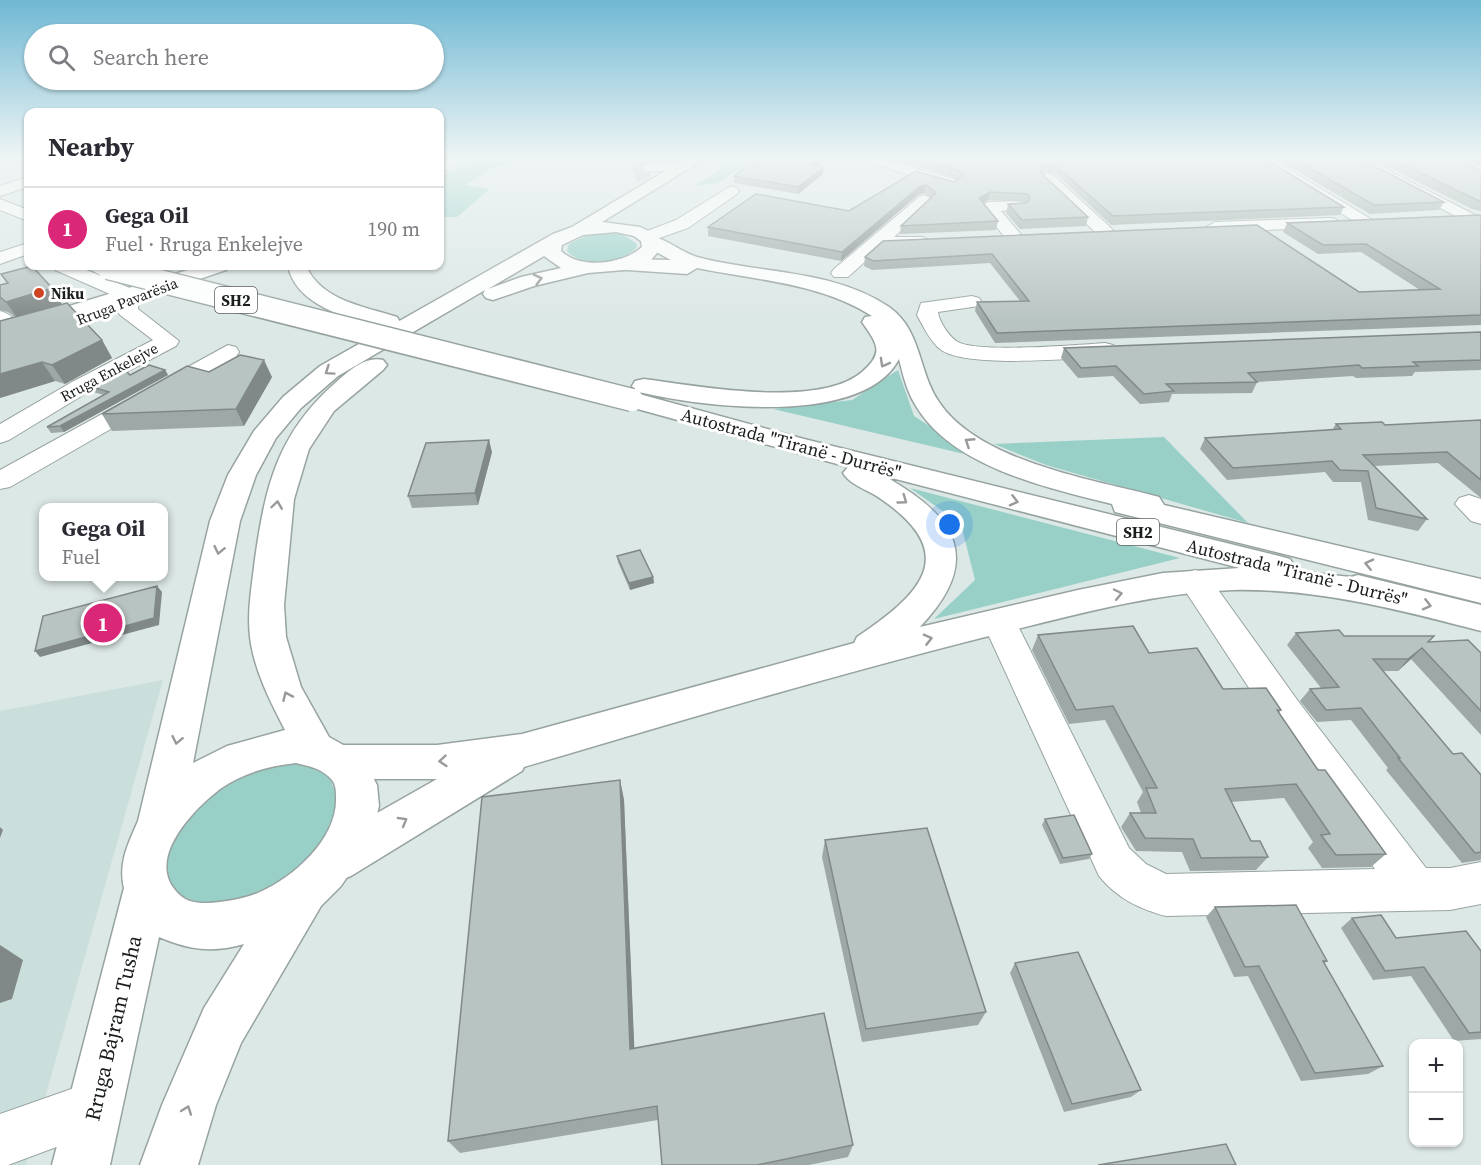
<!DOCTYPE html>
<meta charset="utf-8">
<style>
body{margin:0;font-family:"Source Serif 4",serif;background:#f7f7f7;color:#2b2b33}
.controls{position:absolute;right:18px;bottom:18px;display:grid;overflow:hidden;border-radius:12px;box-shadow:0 2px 4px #0004}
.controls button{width:54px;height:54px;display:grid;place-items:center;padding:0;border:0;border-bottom:2px solid #e1e1e2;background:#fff;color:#2b2b33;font:30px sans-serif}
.you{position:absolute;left:950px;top:525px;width:21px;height:21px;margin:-15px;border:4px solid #fff;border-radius:50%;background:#1a73e8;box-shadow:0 0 0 9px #1a73e833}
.badge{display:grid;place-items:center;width:39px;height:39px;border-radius:50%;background:#db2777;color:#fff;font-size:20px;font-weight:700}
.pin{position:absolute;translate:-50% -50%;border:3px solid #fff;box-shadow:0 2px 6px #0006}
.popup{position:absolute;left:39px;top:503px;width:129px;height:78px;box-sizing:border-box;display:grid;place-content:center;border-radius:12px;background:#fff;filter:drop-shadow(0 2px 4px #0005);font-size:20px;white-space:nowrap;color:#7c7c81}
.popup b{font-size:22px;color:#2b2b33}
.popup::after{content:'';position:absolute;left:50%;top:100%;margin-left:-12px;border:12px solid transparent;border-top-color:#fff}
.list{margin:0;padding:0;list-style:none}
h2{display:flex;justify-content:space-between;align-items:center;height:78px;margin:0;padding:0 24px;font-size:26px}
h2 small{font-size:20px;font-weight:400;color:#7c7c81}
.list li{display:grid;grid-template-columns:39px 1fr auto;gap:18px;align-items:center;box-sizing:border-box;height:84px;padding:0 24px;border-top:2px solid #e1e1e2}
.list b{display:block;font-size:22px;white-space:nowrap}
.list p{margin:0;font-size:20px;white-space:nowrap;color:#7c7c81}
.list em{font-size:20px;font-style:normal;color:#7c7c81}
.icon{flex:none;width:33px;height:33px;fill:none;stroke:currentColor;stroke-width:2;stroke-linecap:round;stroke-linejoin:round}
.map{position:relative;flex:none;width:1481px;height:1165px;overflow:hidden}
.search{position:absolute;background:#fff;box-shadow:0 2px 4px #0004;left:24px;top:24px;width:420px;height:66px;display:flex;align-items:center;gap:15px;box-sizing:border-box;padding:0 21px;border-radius:33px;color:#7c7c81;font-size:22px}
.panel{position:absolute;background:#fff;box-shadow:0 2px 4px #0004;left:24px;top:108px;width:420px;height:162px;border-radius:12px}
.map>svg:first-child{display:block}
</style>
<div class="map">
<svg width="1481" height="1165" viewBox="0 0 1481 1165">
<rect width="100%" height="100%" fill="#dce8e6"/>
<path fill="#cadfdc" d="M163,680L26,1165H0V711Z"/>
<path fill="#98d0c8" d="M474,158H525L492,169L465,185L490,189L457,217H440V177Z
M738,158L754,159L718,183L695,186Z
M605,233L621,234L636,243L637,247C624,264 581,268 567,251L569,244L588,235Z
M898,370L914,416L977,457L773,409L852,400Z
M1164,437L1248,523L1046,465L994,444Z
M910,488L1180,558L934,619L975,580L961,524Z
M299,762L326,775L331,781L337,799L335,820L308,865L256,898L201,904L180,895L168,880L165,859L177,825L239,771Z"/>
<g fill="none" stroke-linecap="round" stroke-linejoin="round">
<path stroke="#b5c0be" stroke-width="16" stroke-dasharray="16 8" stroke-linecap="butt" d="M634,175L648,168"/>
<g stroke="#97a3a1" stroke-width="2">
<path id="minor" d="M855,158H880L956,180L959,183L951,188Z
M1252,158H1270L1374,221L1366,226L1360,225Z
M1345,158H1364L1477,216L1475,220H1463Z
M685,162L692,166L690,169L648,172L641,168L648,164Z
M1048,173L1053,175L1111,228L1114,232L1111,236H1099L1043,181L1040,178L1043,175Z
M28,177V187L0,196V186Z
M731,186L737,188L739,191L737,194L688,228L648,242L639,237L642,233L676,220Z
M925,195L933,200L931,203L894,237H923L932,242L929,246L880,248L848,277H834L831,273L834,269L919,197Z
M0,199L28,210V221L0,210Z
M1018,201L1024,203L1026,206L1024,209L1001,211L1024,238L1015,243L1009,242L980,207L988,202Z
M1330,218L1336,219L1339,223L1336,227L1215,232L1206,227L1215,222Z
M28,243V254L0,264V252Z
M53,266H77L137,291L140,295L138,309L179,341L176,346L88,392L9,440L0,443V424L72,382L153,340L120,315L117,311L119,298L55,270Z
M972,296L979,298L982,302L979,306L938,312C939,321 949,337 958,342C978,353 1078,345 1105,343L1113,345L1116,350L1113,355L1105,357C1071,358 965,369 940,349C930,341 923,326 917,315L921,303Z
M0,311C10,313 18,322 24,331L21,336H5L0,330Z
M228,345L236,347L239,352L236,357L10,487L0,489V470Z
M1469,495L1481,499V524L1471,521L1455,504L1459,498Z
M1195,570L1206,573L1298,701L1426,868H1450L1481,862V904L1450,910L1166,916C1139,909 1117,898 1099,876L982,621L987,612L999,609L1011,612L1129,848L1146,864L1166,874L1375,869L1272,723L1184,589L1179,581L1184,573Z
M94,1081L113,1088L120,1107L113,1126L8,1165H0V1114Z"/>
</g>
<g stroke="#97a3a1" stroke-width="3">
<path id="major" d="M440,158H451L440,166Z
M687,158H706L602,222L640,227L657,235L661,248L651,260L624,270L588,273L534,286L493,300L486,298L483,294L485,290L338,376L301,408L276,438L256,475L240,521L193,763L227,746L285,730C270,701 254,670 250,637C247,611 252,585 255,559C265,488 277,435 333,385C346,373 365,355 383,360L387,365L383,370L334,411L309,449L294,499L284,605L286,637L301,687L329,737L361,755L377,785L379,806L374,828L356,864L341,886L321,906L241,1043L216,1105L198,1165H140L162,1105L204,1008L244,944C213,953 189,950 159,937L110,1165H52L124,888C118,863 128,844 138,821L210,521L228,475L254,431L283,397L320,366L553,234L572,227ZM616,232L634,236L641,241L642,247C623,264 581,270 561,251L562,245L583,235ZM544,256L561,268L521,277L488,289ZM296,763C309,766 323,769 332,780C336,785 336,792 336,797C338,838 294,877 260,892C244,899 224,902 207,903C193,903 184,901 175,890C147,857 194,809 220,789C243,773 268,766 296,763Z
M201,266H229L226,270L115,308L0,341V327Z"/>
</g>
<g stroke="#97a3a1" stroke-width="3">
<path id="highway" d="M446,158H465L440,173V162Z
M652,236C668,240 681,252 697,257C760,274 833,269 889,307C922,330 918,372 939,402C979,462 1094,480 1159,497L1164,505L1481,579V603L1115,512L1112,504C1048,488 952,467 916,406C907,392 903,375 899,359C863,428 698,407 635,391L632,386L635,381L644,379C697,386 819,409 862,372C885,352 877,344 862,322L865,317L872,316C820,283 756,280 697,268L687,274L613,269L610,265L613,261L620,259L671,260L645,246L643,242L645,238Z
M288,266H306C322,301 363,306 397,317L400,322L397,327L389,329C352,319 297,308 288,266Z
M632,392L804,439L1279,556L1290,559L1295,567L1293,571L1351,577L1358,575L1481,605V631C1400,610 1317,588 1233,590C1147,593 1064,618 981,638C827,677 676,722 524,767L522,771L351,876L335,882L319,876L313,861L319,846L437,779H343L329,774L323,762L329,750L343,745H437L522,734L854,643L857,637C919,595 963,555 881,499C869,490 851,486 843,473L848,467L623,405L619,400L623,395ZM884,476L1240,568L1163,573L1078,590L920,627C984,560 957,516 884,476Z"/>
</g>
<use href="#minor" fill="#fff" fill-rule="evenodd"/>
<use href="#major" fill="#fff" fill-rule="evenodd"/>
<use href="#highway" fill="#fff" fill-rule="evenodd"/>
<g stroke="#97a3a1" stroke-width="19" stroke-linecap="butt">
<path id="highway-bridge-far1" d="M101,266L114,269"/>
</g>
<g stroke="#97a3a1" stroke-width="25" stroke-linecap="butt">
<path id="highway-bridge" d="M108,268L632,400"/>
</g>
<use href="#highway-bridge-far1" stroke="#fff" stroke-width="17"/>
<use href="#highway-bridge" stroke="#fff" stroke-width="22"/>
</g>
<path fill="#9ea9a7" d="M760,158H827L817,166L823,174L798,194L734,183V176Z
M902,158H1264L1344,207L1340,215L1111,225L1055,173H1043L1042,174L1088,217L1086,226L1020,229L1006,213L1008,204L1026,203V202L988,200L983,203L998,221L996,230L900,234L901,226L931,198L924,193L918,195L841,261L708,236V227L849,211L916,171L954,182L958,179L906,163Z
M1275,158H1359L1444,202L1439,210L1370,214Z
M1370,158H1457L1481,171V211L1472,209Z
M1464,158H1481V167Z
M1481,215V325L995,343L975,311L977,302L1020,301L990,263L872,270L864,266L865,257L883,241L1359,292L1420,290L1361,252L1318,254L1283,232L1287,223Z
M1,274L62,304L102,340L112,358L65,384L55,381L0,398L15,317L8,312L0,310V285L7,284Z
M1481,332V370L1415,372L1412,376L1356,378L1353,376L1257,382L1252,393L1172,394L1169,402L1140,404L1113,376L1078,378L1061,358L1064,348Z
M165,370L168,375L64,432L51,433L47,427L104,395L93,392L89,386L130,375Z
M209,372L272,377L244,426L112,431L102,414Z
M1481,420V498L1438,463L1374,466L1427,519L1418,531L1368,520L1361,482H1333L1325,472L1227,480L1200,449L1205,438L1332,430L1336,424L1385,425Z
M492,452L478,505L412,508L408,496Z
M617,556L653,577L654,583L630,590L618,562Z
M1296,633L1430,642L1481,653V735L1411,659L1398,671H1383L1453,754L1481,775V861V860L1462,863L1386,770L1388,768L1351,720L1317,722L1300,701L1310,689L1321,688L1287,645Z
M1038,635L1149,653L1223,689L1281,710L1279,713L1318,770L1386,854L1371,867L1322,868L1308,848L1313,842L1284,798L1231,802L1251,841L1268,857L1256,870L1190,871L1182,852L1136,851L1121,827L1130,813H1141L1137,802L1143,792L1105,720L1069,724L1032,650Z
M620,780L624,800L634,1049L853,1145L848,1157L809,1165H662L658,1120L460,1153L448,1141Z
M1045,819L1092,854L1089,859L1060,864L1042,825Z
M825,840L986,1012L978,1025L862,1042L822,857Z
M1215,907L1327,961L1324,964L1383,1066L1368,1074L1301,1081L1248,976L1234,977L1206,917Z
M1352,918L1396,938L1481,951V1039L1454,1041L1411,976L1373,980L1341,928Z
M1015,963L1141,1090L1131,1097L1064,1112L1010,973Z"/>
<path fill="#818988" d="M819,158H827L809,172L810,165Z
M824,167L823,174L798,194V187Z
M926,185L924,193L918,195L841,261L842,252L919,187Z
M990,192L988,200L978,207L979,198Z
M52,288L63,306L18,319L6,302Z
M102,340L112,358L65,384L52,365Z
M264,360L272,377L244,426L236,409Z
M42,362L55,381L0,398V374Z
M165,370L168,375L64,432L60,426Z
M489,440L492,452L478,505L475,493Z
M653,577L654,583L630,590L629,583Z
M157,586L162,592L159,625L40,657L35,651Z
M1422,648L1411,659L1398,671L1408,659Z
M620,780L624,800L635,1064L630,1049Z
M0,827L3,830L0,838Z
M0,945L23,960L12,999L0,1003Z"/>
<path fill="#b8c4c2" stroke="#818988" stroke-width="1.5" d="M760,158H819L810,165L824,167L798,187L734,176Z
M917,158H1264L1344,207L1113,216L1056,166L1045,165L1040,172L1088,217L1022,220L1008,204L1026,203L1030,199L1028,194L990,192L979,198L998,221L901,226L936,193L926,185L919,187L842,252L708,227L756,194L849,211L916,171L954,182L963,175L959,171Z
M1292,158H1359L1444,202L1374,205Z
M1389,158H1457L1481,171V201L1477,200Z
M1481,215V315L997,333L977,302L1029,301L992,254L873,261L865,257L883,241L1257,225L1359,292L1440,289L1366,244L1323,245L1287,223Z
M32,266L52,288L6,302L0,297V285L8,283L1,274Z
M67,303L102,340L52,365L42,362L0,374V321Z
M1481,332V360L1413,362L1418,366L1362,368L1359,365L1248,373L1257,382L1166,384L1174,391L1144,394L1116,366L1081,368L1064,348Z
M240,355L264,360L236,409L102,414L187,366L209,372Z
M149,365L165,370L60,426L47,427L109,392L89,386L124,369L130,375Z
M1481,420V480L1447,452L1363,455L1427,519L1376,508L1368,471L1340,470L1332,461L1233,468L1205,438L1341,429L1336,424L1382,422L1385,425Z
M489,440L475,493L408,496L426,443Z
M640,550L653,577L629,583L617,556Z
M157,586L154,618L35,651L43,616Z
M1133,626L1149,653L1197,648L1223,689L1266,688L1281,710H1277L1318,770H1325L1386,854L1336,855L1321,835L1330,834L1296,784L1225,789L1251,841H1260L1268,857L1201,858L1193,839L1145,838L1130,813H1156L1146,788H1157L1113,706L1076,710L1038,635Z
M1339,630L1344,636H1434L1428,642L1468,640L1481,653V711L1422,648L1408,659H1373L1453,754L1462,753L1481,775V852L1475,853L1398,758H1400L1361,708L1326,710L1310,689L1339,687L1296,633Z
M620,780L630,1049L824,1013L853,1145L757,1165H662L657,1106L448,1141L482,797Z
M1074,815L1092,854L1063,858L1045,819Z
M927,828L986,1012L866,1029L825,840Z
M1296,905L1327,961H1323L1383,1066L1315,1073L1259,966L1245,967L1215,907Z
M1381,915L1396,938L1466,931L1481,951V1032L1469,1033L1424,967L1385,971L1352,918Z
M1078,952L1141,1090L1072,1104L1015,963Z
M1226,1144L1236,1165H1098Z"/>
<defs><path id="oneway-chevron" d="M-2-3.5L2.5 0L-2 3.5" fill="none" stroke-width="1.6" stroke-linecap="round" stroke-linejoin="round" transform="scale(1.5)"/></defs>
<g stroke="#989a99">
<use href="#oneway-chevron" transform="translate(538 279) rotate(-15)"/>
<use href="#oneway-chevron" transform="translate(884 363) rotate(119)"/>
<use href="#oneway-chevron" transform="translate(329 371) rotate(146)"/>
<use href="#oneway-chevron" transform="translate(969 442) rotate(-147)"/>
<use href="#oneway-chevron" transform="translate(903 500) rotate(36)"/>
<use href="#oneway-chevron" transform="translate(1014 501) rotate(14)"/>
<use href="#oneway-chevron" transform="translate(277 505) rotate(-82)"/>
<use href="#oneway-chevron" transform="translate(219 550) rotate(102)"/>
<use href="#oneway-chevron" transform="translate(1369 564) rotate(-167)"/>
<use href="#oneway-chevron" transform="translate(1118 594) rotate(-12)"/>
<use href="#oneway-chevron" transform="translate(1427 605) rotate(14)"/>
<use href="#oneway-chevron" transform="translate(928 639) rotate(-14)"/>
<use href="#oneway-chevron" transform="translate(287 696) rotate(-114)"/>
<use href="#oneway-chevron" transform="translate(177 740) rotate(102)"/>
<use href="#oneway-chevron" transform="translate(443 761) rotate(175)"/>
<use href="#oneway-chevron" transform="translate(403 821) rotate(-30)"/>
<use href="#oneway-chevron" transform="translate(187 1110) rotate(-70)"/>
</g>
<linearGradient id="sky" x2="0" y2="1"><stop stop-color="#6fb8d3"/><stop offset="0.49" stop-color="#eff5f4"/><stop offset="1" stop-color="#eff5f4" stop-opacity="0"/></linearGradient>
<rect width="1481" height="322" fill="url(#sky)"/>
<circle fill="#cf4523" stroke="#fff" stroke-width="2" cx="39" cy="293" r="6"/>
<g text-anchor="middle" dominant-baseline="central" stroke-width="6" stroke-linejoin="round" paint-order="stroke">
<g font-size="15" font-weight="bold" fill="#1a1e1d" stroke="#fff" text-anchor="start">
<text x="51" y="293">Niku</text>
</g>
<g font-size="15" fill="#1a1e1d" stroke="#fff">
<text transform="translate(127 301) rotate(-21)">Rruga Pavarësia</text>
<text transform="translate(109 372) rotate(-28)">Rruga Enkelejve</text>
</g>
<g fill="#fff" stroke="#5f6261" stroke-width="1.5">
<rect x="215" y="287" width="42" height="26" rx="4.5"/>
<rect x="1117" y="519" width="42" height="26" rx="4.5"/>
</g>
<g font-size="16" font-weight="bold" fill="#1a1e1d">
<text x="236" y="300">SH2</text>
<text x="1138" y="532">SH2</text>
</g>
<g font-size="18" fill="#1a1e1d" stroke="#fff">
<text transform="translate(791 443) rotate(15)">Autostrada "Tiranë - Durrës"</text>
<text transform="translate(1297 572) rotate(14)">Autostrada "Tiranë - Durrës"</text>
</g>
<g font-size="21" fill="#1a1e1d" stroke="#fff">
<text transform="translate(113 1028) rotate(-77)">Rruga Bajram Tusha</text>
</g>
</g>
</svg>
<div class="controls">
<button>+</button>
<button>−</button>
</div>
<div class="you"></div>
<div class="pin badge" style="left:103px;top:623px">1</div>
<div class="popup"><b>Gega Oil</b>Fuel</div>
<div class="search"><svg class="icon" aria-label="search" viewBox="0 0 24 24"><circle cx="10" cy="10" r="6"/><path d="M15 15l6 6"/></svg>Search here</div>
<section class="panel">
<h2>Nearby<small></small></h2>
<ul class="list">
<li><span class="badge">1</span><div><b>Gega Oil</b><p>Fuel · Rruga Enkelejve</p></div><em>190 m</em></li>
</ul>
</section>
</div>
